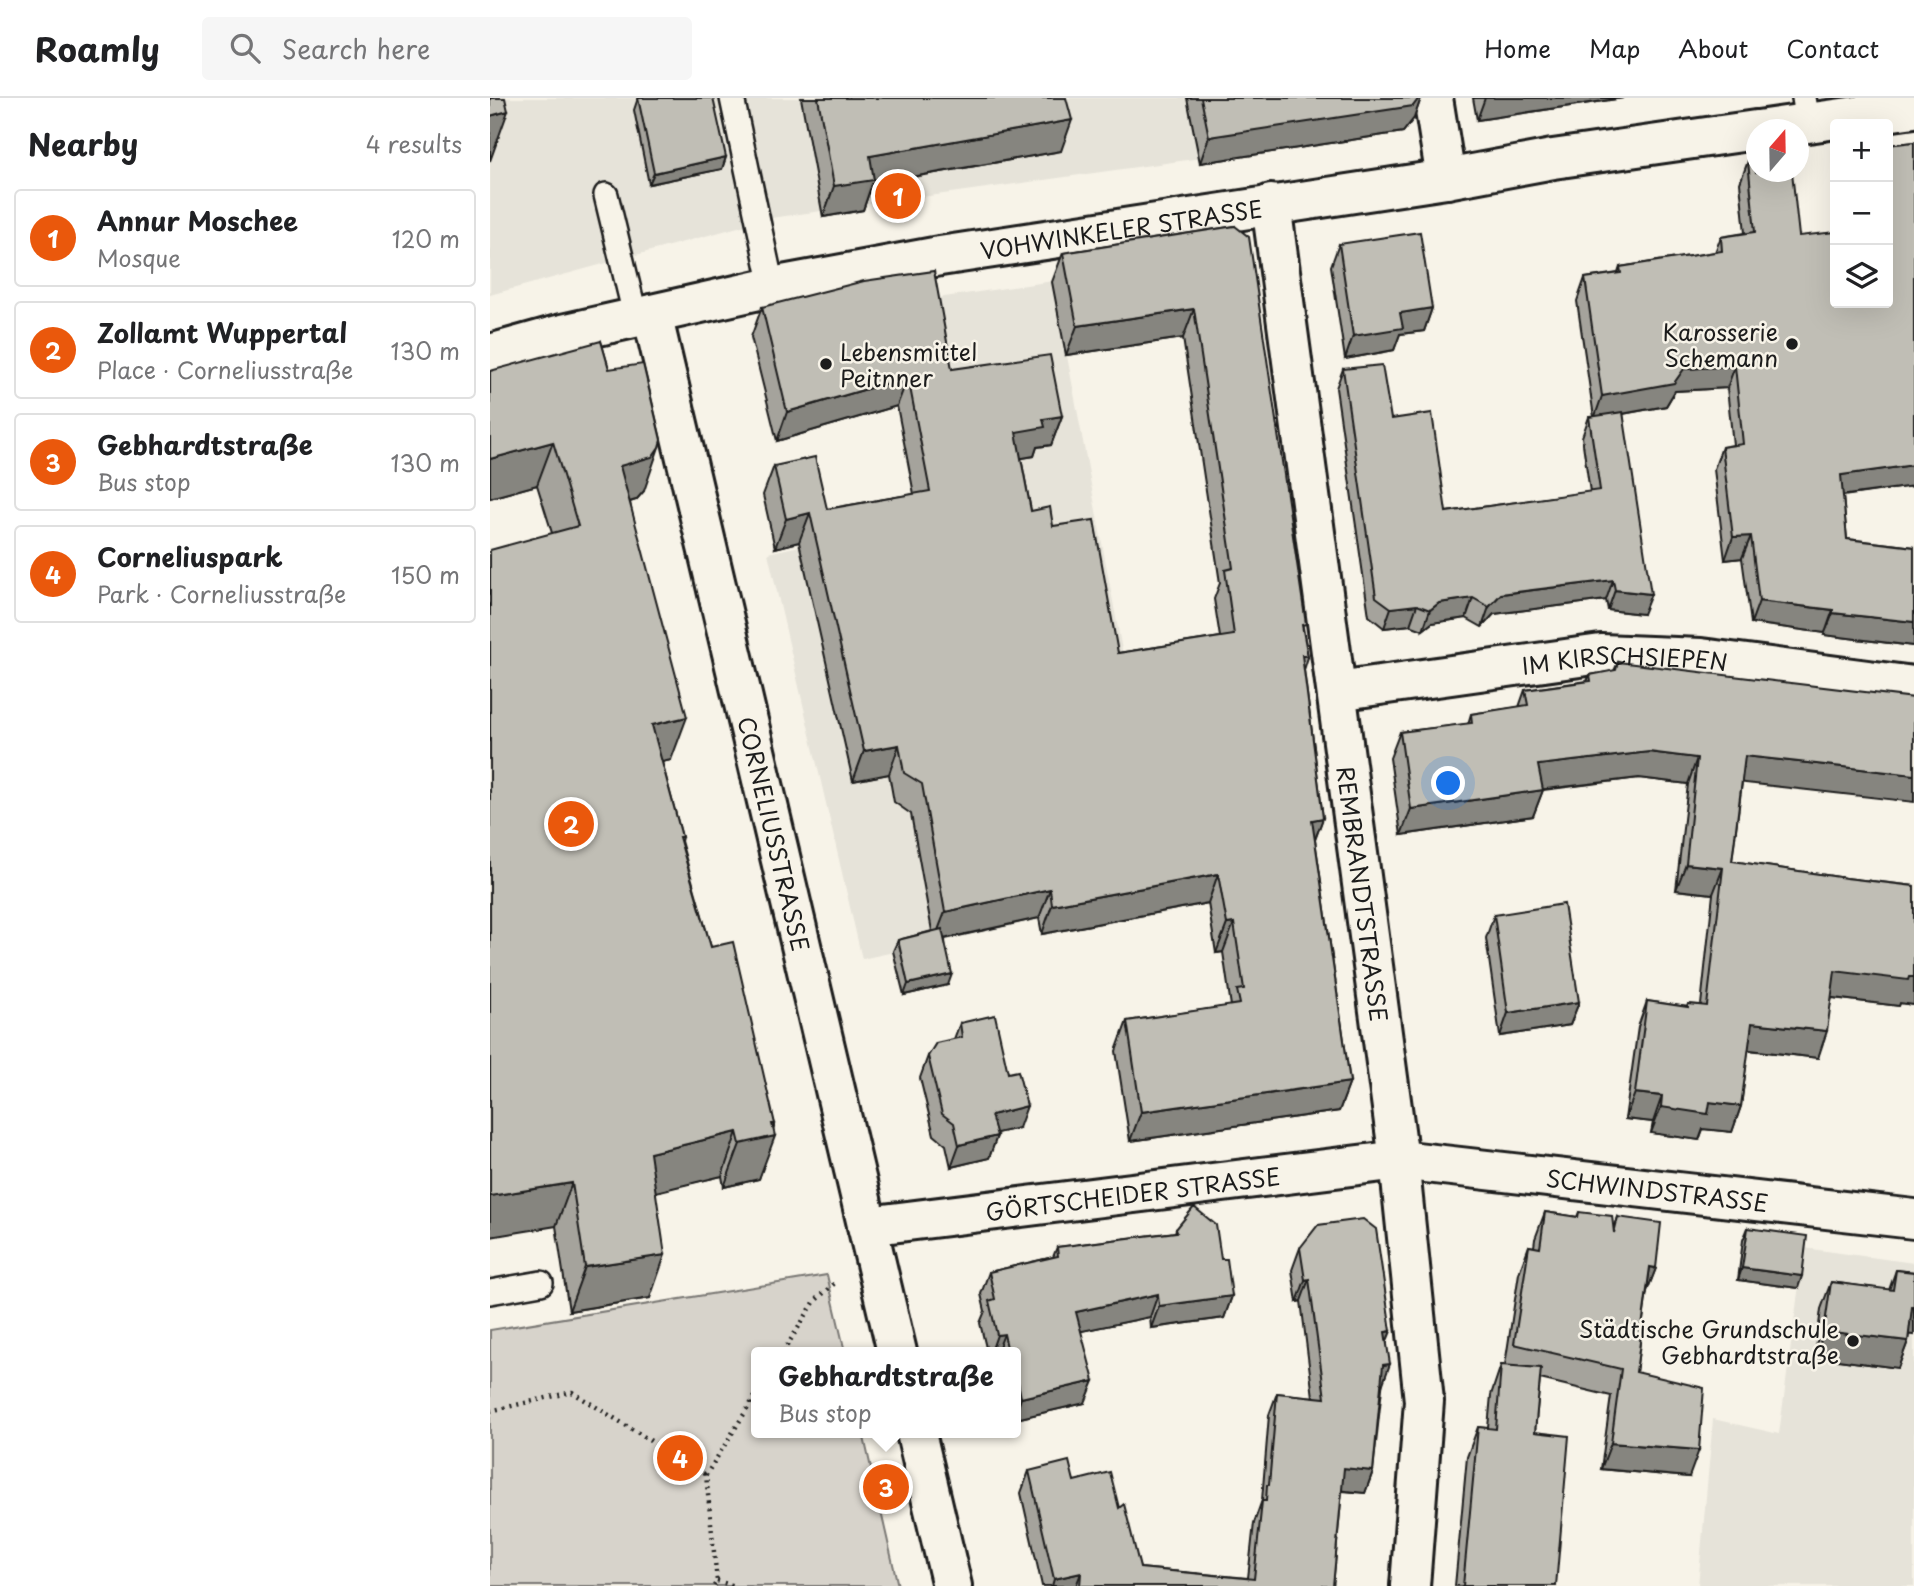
<!DOCTYPE html>
<meta charset="utf-8">
<style>
body{margin:0;font-family:"Playpen Sans",sans-serif;background:#f6f6f6;color:#202124}
.controls{position:absolute;right:21px;top:21px;display:grid;overflow:hidden;border-radius:7px;box-shadow:0 7px 28px #0002}
.controls button{width:63px;height:63px;display:grid;place-items:center;padding:0;border:0;border-bottom:2px solid #e0e0e0;background:#fff;color:#202124;font:35px sans-serif}
.compass{position:absolute;left:1256px;top:21px;width:63px;height:63px;border-radius:50%;background:#fff;box-shadow:0 7px 28px #0002;rotate:20deg}
.you{position:absolute;left:959px;top:686px;width:24px;height:24px;margin:-18px;border:5px solid #fff;border-radius:50%;background:#1a73e8;box-shadow:0 0 0 10px #1a73e833}
.badge{display:grid;place-items:center;width:46px;height:46px;border-radius:50%;background:#ea580c;color:#fff;font-size:23px;font-weight:700}
.pin{position:absolute;translate:-50% -50%;border:4px solid #fff;box-shadow:0 2px 7px #0006}
.popup{position:absolute;left:261px;top:1249px;width:270px;height:91px;box-sizing:border-box;display:grid;place-content:center;border-radius:7px;background:#fff;filter:drop-shadow(0 2px 5px #0005);font-size:23px;white-space:nowrap;color:#757577}
.popup b{font-size:26px;color:#202124}
.popup::after{content:'';position:absolute;left:50%;top:100%;margin-left:-14px;border:14px solid transparent;border-top-color:#fff}
.list{margin:0;padding:0;list-style:none}
h2{display:flex;justify-content:space-between;align-items:center;height:91px;margin:0;padding:0 28px;font-size:30px}
h2 small{font-size:23px;font-weight:400;color:#757577}
.list li{display:grid;grid-template-columns:46px 1fr auto;gap:21px;align-items:center;box-sizing:border-box;height:98px;margin:0 14px 14px;padding:0 14px;border:2px solid #e0e0e0;border-radius:7px}
.list b{display:block;font-size:26px;white-space:nowrap}
.list p{margin:0;font-size:23px;white-space:nowrap;color:#757577}
.list em{font-size:23px;font-style:normal;color:#757577}
.icon{flex:none;width:38px;height:38px;fill:none;stroke:currentColor;stroke-width:2;stroke-linecap:round;stroke-linejoin:round}
.map{position:relative;flex:none;width:1424px;height:1488px;overflow:hidden}
header{display:flex;align-items:center;gap:42px;box-sizing:border-box;height:98px;padding:0 35px;background:#fff;border-bottom:2px solid #e0e0e0}
header strong{font-size:33px}
nav{display:flex;gap:38px;margin-inline-start:auto;font-size:24px}
.search{width:490px;height:63px;background:#f6f6f6;display:flex;align-items:center;gap:18px;box-sizing:border-box;padding:0 24px;border-radius:7px;color:#757577;font-size:26px}
main{display:flex}
aside{flex:1;background:#fff}
.map>svg:first-child{display:block}
</style>
<header>
<strong>Roamly</strong>
<div class="search"><svg class="icon" aria-label="search" viewBox="0 0 24 24"><circle cx="10" cy="10" r="6"/><path d="M15 15l6 6"/></svg>Search here</div>
<nav><a>Home</a><a>Map</a><a>About</a><a>Contact</a></nav>
</header>
<main>
<aside>
<h2>Nearby<small>4 results</small></h2>
<ul class="list">
<li><span class="badge">1</span><div><b>Annur Moschee</b><p>Mosque</p></div><em>120 m</em></li>
<li><span class="badge">2</span><div><b>Zollamt Wuppertal</b><p>Place · Corneliusstraße</p></div><em>130 m</em></li>
<li><span class="badge">3</span><div><b>Gebhardtstraße</b><p>Bus stop</p></div><em>130 m</em></li>
<li><span class="badge">4</span><div><b>Corneliuspark</b><p>Park · Corneliusstraße</p></div><em>150 m</em></li>
</ul>
</aside>
<div class="map">
<svg width="1424" height="1488" viewBox="0 0 1424 1488">
<rect width="100%" height="100%" fill="#f7f3e8"/>
<filter id="ink" filterUnits="userSpaceOnUse"><feTurbulence type="fractalNoise" baseFrequency=".0143" numOctaves="2"/><feDisplacementMap in="SourceGraphic" scale="14" xChannelSelector="R" yChannelSelector="G"/><feConvolveMatrix kernelMatrix="1 2 1 2 8 2 1 2 1" color-interpolation-filters="sRGB"/></filter>
<g filter="url(#ink)">
<path fill="#e6e3d9" d="M0,0H909L891,35L281,120L0,197Z
M563,183L681,814L552,837L549,822L372,861L278,455L473,412L434,202Z
M1314,1150L1424,1165V1488H1208L1223,1321L1289,1336Z"/>
<path fill="#d7d3cb" stroke="#7a7874" stroke-width="2" d="M337,1177L355,1254H266V1335H373L408,1488H0V1232Z"/>
<g fill="none" stroke-linecap="round" stroke-linejoin="round">
<g stroke="#1c1c1c" stroke-width="28">
<path id="service" d="M242,0L282,189
M1314,0L1318,24
M116,97L146,221
M0,1194L51,1185"/>
</g>
<g stroke="#1c1c1c" stroke-width="44">
<g id="minor">
<path id="s1" d="M781,106L909,1062L934,1303L920,1488"/>
<path id="s2" d="M162,216L407,1254"/>
<path id="s3" d="M847,593L1111,556L1211,560L1424,588"/>
<path id="s4" d="M377,1128L909,1062L1424,1121"/>
<path d="M426,1335L462,1488"/>
</g>
</g>
<g stroke="#1c1c1c" stroke-width="44">
<path id="secondary" d="M943,0L956,81"/>
</g>
<g stroke="#1c1c1c" stroke-width="44">
<g id="primary">
<path d="M1268,32L1424,10"/>
<path id="s5" d="M0,256L68,237L282,189L450,158L956,81L1063,61L1266,32"/>
</g>
</g>
<path stroke="#1c1c1c" stroke-width="4.5" stroke-dasharray="2 5" stroke-linecap="butt" d="M293,1254L325,1203L347,1183
M0,1313L82,1294L216,1377
M227,1483L245,1488
M224,1488L227,1483L216,1377L266,1297"/>
<use href="#service" stroke="#f7f3e8" stroke-width="23"/>
<use href="#minor" stroke="#f7f3e8" stroke-width="38"/>
<use href="#secondary" stroke="#f7f3e8" stroke-width="38"/>
<use href="#primary" stroke="#f7f3e8" stroke-width="38"/>
</g>
<path fill="#a5a39c" stroke="#1c1c1c" stroke-width="2" d="M148,0L236,59L232,71L159,86L144,12Z
M311,0H576L571,53L382,86L373,112L333,119Z
M697,0H931L924,20L913,34L710,65Z
M983,0H1133L987,22Z
M1424,44V388L1353,398L1357,441L1424,449V548L1334,537L1335,535L1261,525L1252,460L1235,462L1224,371L1232,349L1243,347L1237,290L1185,293L1176,308L1133,316L1153,516L1118,512L1116,502L1004,516L992,529L976,520L942,525L933,532L920,527L894,530L879,518L846,290L853,271L901,321L956,414L1100,394L1092,339L1099,319H1104L1087,203L1095,180L1128,175L1130,169L1225,154L1231,139L1255,135L1250,85L1258,63L1309,138L1398,205V47Z
M745,128L818,559L814,572L833,720L825,742L860,984L849,1013L640,1043L626,953L637,923L741,908L733,854L726,855L718,805L552,836L549,820L455,841L458,887L414,897L403,853L408,842L442,833L421,716L404,704L399,676L363,683L309,444L285,450L273,397L284,368L337,411L424,396L407,308L287,343L261,239L272,209L462,271L572,318L561,347L547,349L544,358L531,360L541,413L563,428L628,555L730,539L724,501L730,485L693,240L576,257L562,184L573,155Z
M849,146L942,210L934,233L910,236L904,252L855,261L841,168Z
M111,243L154,393L146,402L140,404L181,662L172,664L192,739L191,743L221,849L285,1026L269,1081L234,1089L232,1078L166,1093L160,1200L79,1213L66,1128L62,435L47,387L0,400Z
M1128,564L1252,685L1242,763L1356,780L1424,788V907L1410,905L1409,908L1342,900L1328,960L1258,952L1251,1008L1242,1034L1213,1031L1209,1042L1161,1035L1163,1024L1135,1021L1148,929L1157,903L1197,909L1198,906L1211,907L1223,796L1186,792L1198,686L1149,680L1053,692L1043,718L911,737L900,660L910,634L978,626L981,616L1029,609L1035,592L1097,583L1100,577L1124,573Z
M1004,817L1089,904L1080,927L1010,938L996,840Z
M470,925L529,1030L506,1035L507,1038L499,1060L461,1069L456,1047L444,1037L430,980L438,958L464,941Z
M1055,1114L1087,1119L1089,1114L1124,1131L1128,1119L1166,1170L1157,1193L1146,1274L1199,1379L1111,1371L1121,1298L1050,1281L1045,1334L1066,1488H965L977,1359L988,1329L998,1330L1001,1297L1011,1267H1015L1029,1175L1039,1148L1044,1149L1045,1141Z
M1258,1130L1308,1190L1248,1182L1253,1142Z
M686,1131L731,1161L742,1198L734,1220L661,1230L660,1219L591,1233L595,1305L526,1321V1254H497L490,1225L495,1213L491,1196L499,1174L563,1159L567,1149L685,1134Z
M810,1150L897,1244L883,1373L875,1395L852,1393L843,1488H552L531,1395L539,1373L584,1383L629,1410L650,1470L758,1480L764,1425L772,1402L779,1317L787,1295L823,1299L811,1203L807,1204L802,1172Z
M1406,1172L1424,1174V1237L1419,1236L1418,1243L1408,1270L1325,1259L1331,1211L1341,1184L1399,1192Z"/>
<path fill="#86857f" stroke="#1c1c1c" stroke-width="2" d="M929,0H931L924,20L913,34L710,65L719,39Z
M995,0H1133L987,22Z
M18,13L0,63V18Z
M582,22L571,53L382,86L373,112L333,119L344,88L380,58Z
M236,59L232,71L159,86L164,75Z
M942,210L934,233L910,236L904,252L855,261L863,238L910,215Z
M704,211L693,240L576,257L587,228Z
M1245,268L1237,290L1185,293L1176,308L1104,321L1112,298L1194,271Z
M418,279L407,308L287,343L297,314Z
M572,318L561,347L547,349L544,358L515,363L526,334L553,321Z
M63,344L47,387L0,400V361Z
M169,349L154,393L146,402L115,411L130,368Z
M1424,367V388L1342,399L1351,377Z
M320,415L309,444L285,450L296,421Z
M1261,438L1252,460L1235,462L1243,439Z
M1123,482L1116,502L1004,516L992,529L999,509L1011,496Z
M1125,492L1161,496L1153,516L1118,512Z
M983,500L976,520L942,525L933,532L940,512L949,505Z
M1269,503L1343,512L1335,535L1261,525Z
M927,507L920,527L894,530L901,510Z
M1343,515L1424,524V548L1334,537Z
M197,619L181,662L147,670L162,627Z
M409,647L399,676L363,683L374,653Z
M1159,654L1207,660L1198,686L1149,680L1039,693L1048,667Z
M1255,658L1424,677V704L1246,684Z
M1053,692L1043,718L911,737L921,711Z
M833,720L822,749V722Z
M1196,766L1233,770L1223,796L1186,792Z
M728,776L718,805L552,836L562,807Z
M560,791L549,820L444,843L455,814Z
M744,825L733,854L726,855L737,826Z
M1345,873L1424,879V907L1410,905L1409,908L1335,899Z
M462,876L458,887L414,897L418,886Z
M1089,904L1080,927L1010,938L1018,915Z
M1262,925L1337,933L1328,960L1252,951Z
M860,984L849,1013L640,1043L651,1014Z
M1145,995L1172,998L1163,1024L1135,1021Z
M1220,1004L1251,1008L1242,1034L1213,1031L1209,1042L1161,1035L1171,1009Z
M537,1008L529,1030L494,1038L501,1017Z
M282,1026H285L280,1039L285,1038L269,1081L234,1089L250,1046Z
M247,1034L232,1078L145,1099L160,1055Z
M507,1038L499,1060L461,1069L469,1047Z
M82,1085L66,1128L0,1139V1098Z
M175,1157L160,1200L79,1213L95,1169Z
M1160,1169L1166,1170L1156,1196Z
M1252,1170L1312,1178L1308,1190L1248,1182Z
M819,1181L811,1203L807,1204L815,1182Z
M668,1196L660,1219L578,1236L586,1214Z
M742,1198L734,1220L661,1230L669,1208Z
M1422,1209H1424V1237L1412,1236Z
M901,1233L892,1255L895,1234Z
M1334,1233L1418,1243L1408,1270L1325,1259Z
M514,1236L507,1254H501L507,1237Z
M900,1266L892,1288L885,1289L893,1267Z
M604,1283L595,1305L526,1321V1316L531,1300Z
M1121,1345L1209,1352L1199,1379L1111,1371Z
M854,1370L883,1373L875,1395L846,1392Z
M591,1475L586,1488H562L564,1481Z"/>
<path fill="#c0beb5" stroke="#1c1c1c" stroke-width="2" d="M0,0H15L18,13L0,18Z
M148,0H223L236,59L164,75Z
M328,0H576L582,22L380,58L384,82L344,88Z
M711,0H929L923,8L719,39Z
M1424,44V367L1351,377L1357,441L1424,449V524L1343,515V512L1269,503L1261,438L1243,439L1232,349L1253,346L1245,268L1194,271L1184,285L1112,298L1095,180L1131,175L1130,169L1232,153L1231,139L1265,134L1258,63L1266,62V74H1302L1309,138L1345,134V205H1398V130H1399L1398,47Z
M745,128L759,139L816,526L812,527L818,559L812,557L833,720L822,722L860,984L651,1014L637,923L750,906L747,892L754,891L744,825L737,826L728,776L562,807L560,791L455,814L432,686L414,675L409,647L374,653L320,415L296,421L284,368L325,359L337,411L440,393L418,279L297,314L272,209L374,183L444,173L462,271L560,257L572,318L553,321L555,329L526,334L541,413L560,409L563,428L604,422L628,555L744,537L735,472L743,470L704,211L587,228L573,155Z
M930,134L942,210L910,215L913,230L863,238L849,146Z
M111,243L119,271L153,266L171,342L169,349L162,359L130,368L197,619L162,627L192,739H189L221,849L243,844L285,1026H282L285,1038L250,1046L247,1034L160,1055L175,1157L95,1169L82,1085L0,1098V452L88,428L63,344L0,361V273Z
M892,267L901,321L942,315L956,414L1110,392L1099,319L1133,314L1161,496L1125,492L1123,482L1011,496L999,509L983,500L949,505L940,512L927,507L901,510L886,499L853,271Z
M1128,564L1424,600V677L1255,658L1242,763L1356,780L1424,788V879H1419L1418,882L1345,873L1337,933L1262,925L1251,1008L1220,1004L1218,1016L1171,1009L1172,998L1145,995L1157,903L1198,909V906L1217,908L1233,770L1196,766L1207,660L1159,654L1048,667L1053,692L921,711L910,634L982,625L981,616L1038,607L1035,592L1101,583L1100,577L1126,572Z
M1074,806L1089,904L1018,915L1004,817Z
M452,831L462,876L418,886L408,842Z
M505,917L518,975L528,973L537,1008L501,1017L507,1038L469,1047L464,1025L452,1016L438,958L446,945L472,939L470,925Z
M704,1109L726,1127L731,1161H737L742,1198L669,1208L668,1196L586,1214L604,1283L531,1300L526,1273V1254H518L514,1236L507,1237L499,1203L505,1201L499,1174L568,1158L567,1149L687,1134L686,1131Z
M1055,1114L1088,1119L1089,1114L1122,1118L1124,1135L1128,1119L1171,1125L1166,1170L1160,1169L1146,1274L1214,1290L1209,1352L1121,1345L1131,1271L1024,1246L1039,1148L1050,1150Z
M873,1121L886,1131L901,1233L895,1234L900,1266L893,1267L883,1373L854,1370L843,1488H590L591,1475L564,1481L539,1373L579,1363L584,1383L620,1374L629,1410L634,1406L650,1470L764,1481L772,1403H776L777,1387H779L787,1295L835,1300L819,1181L815,1182L810,1150L828,1127Z
M1258,1130L1317,1138L1312,1178L1252,1170Z
M1406,1172L1424,1174V1209H1422L1418,1243L1334,1233L1341,1184L1403,1192Z
M1011,1267L1051,1270L1045,1334L1079,1338L1066,1488H973L988,1329L1006,1331Z"/>
</g>
<g fill="#1c1c1c" stroke="#f7f3e8" stroke-width="2.5">
<circle cx="1302" cy="246" r="7"/>
<circle cx="336" cy="266" r="7"/>
<circle cx="1363" cy="1243" r="7"/>
</g>
<g text-anchor="middle" dominant-baseline="central" stroke-width="5" stroke-linejoin="round" paint-order="stroke">
<g font-size="23" fill="#1c1c1c" stroke="#f7f3e8">
<text stroke="none"><textPath href="#s5" startOffset="644">VOHWINKELER STRASSE</textPath></text>
<text stroke="none"><textPath href="#s3" startOffset="290">IM KIRSCHSIEPEN</textPath></text>
<text stroke="none"><textPath href="#s2" startOffset="534">CORNELIUSSTRASSE</textPath></text>
<text stroke="none"><textPath href="#s1" startOffset="696">REMBRANDTSTRASSE</textPath></text>
<text stroke="none"><textPath href="#s4" startOffset="796">SCHWINDSTRASSE</textPath></text>
<text stroke="none"><textPath href="#s4" startOffset="268">GÖRTSCHEIDER STRASSE</textPath></text>
</g>
<g font-size="23" fill="#1c1c1c" stroke="#f7f3e8" text-anchor="end">
<text x="1288" y="233">Karosserie<tspan x="1288" dy="26">Schemann</tspan></text>
<text x="350" y="253" text-anchor="start">Lebensmittel<tspan x="350" dy="26">Peitnner</tspan></text>
<text x="1349" y="1230">Städtische Grundschule<tspan x="1349" dy="26">Gebhardtstraße</tspan></text>
</g>
</g>
</svg>
<div class="controls">
<button>+</button>
<button>−</button>
<button><svg class="icon" aria-label="layers" viewBox="0 0 24 24"><path d="M12 4l9 5-9 5-9-5zM3 14l9 5 9-5"/></svg></button>
</div>
<svg class="compass" viewBox="-18 -18 36 36"><path d="M0-13l5 13h-10z" fill="#e53935"/><path d="M0 13l5-13h-10z" fill="#757577"/></svg>
<div class="you"></div>
<div class="pin badge" style="left:408px;top:98px">1</div>
<div class="pin badge" style="left:81px;top:726px">2</div>
<div class="pin badge" style="left:396px;top:1389px">3</div>
<div class="popup"><b>Gebhardtstraße</b>Bus stop</div>
<div class="pin badge" style="left:190px;top:1360px">4</div>
</div>
</main>
